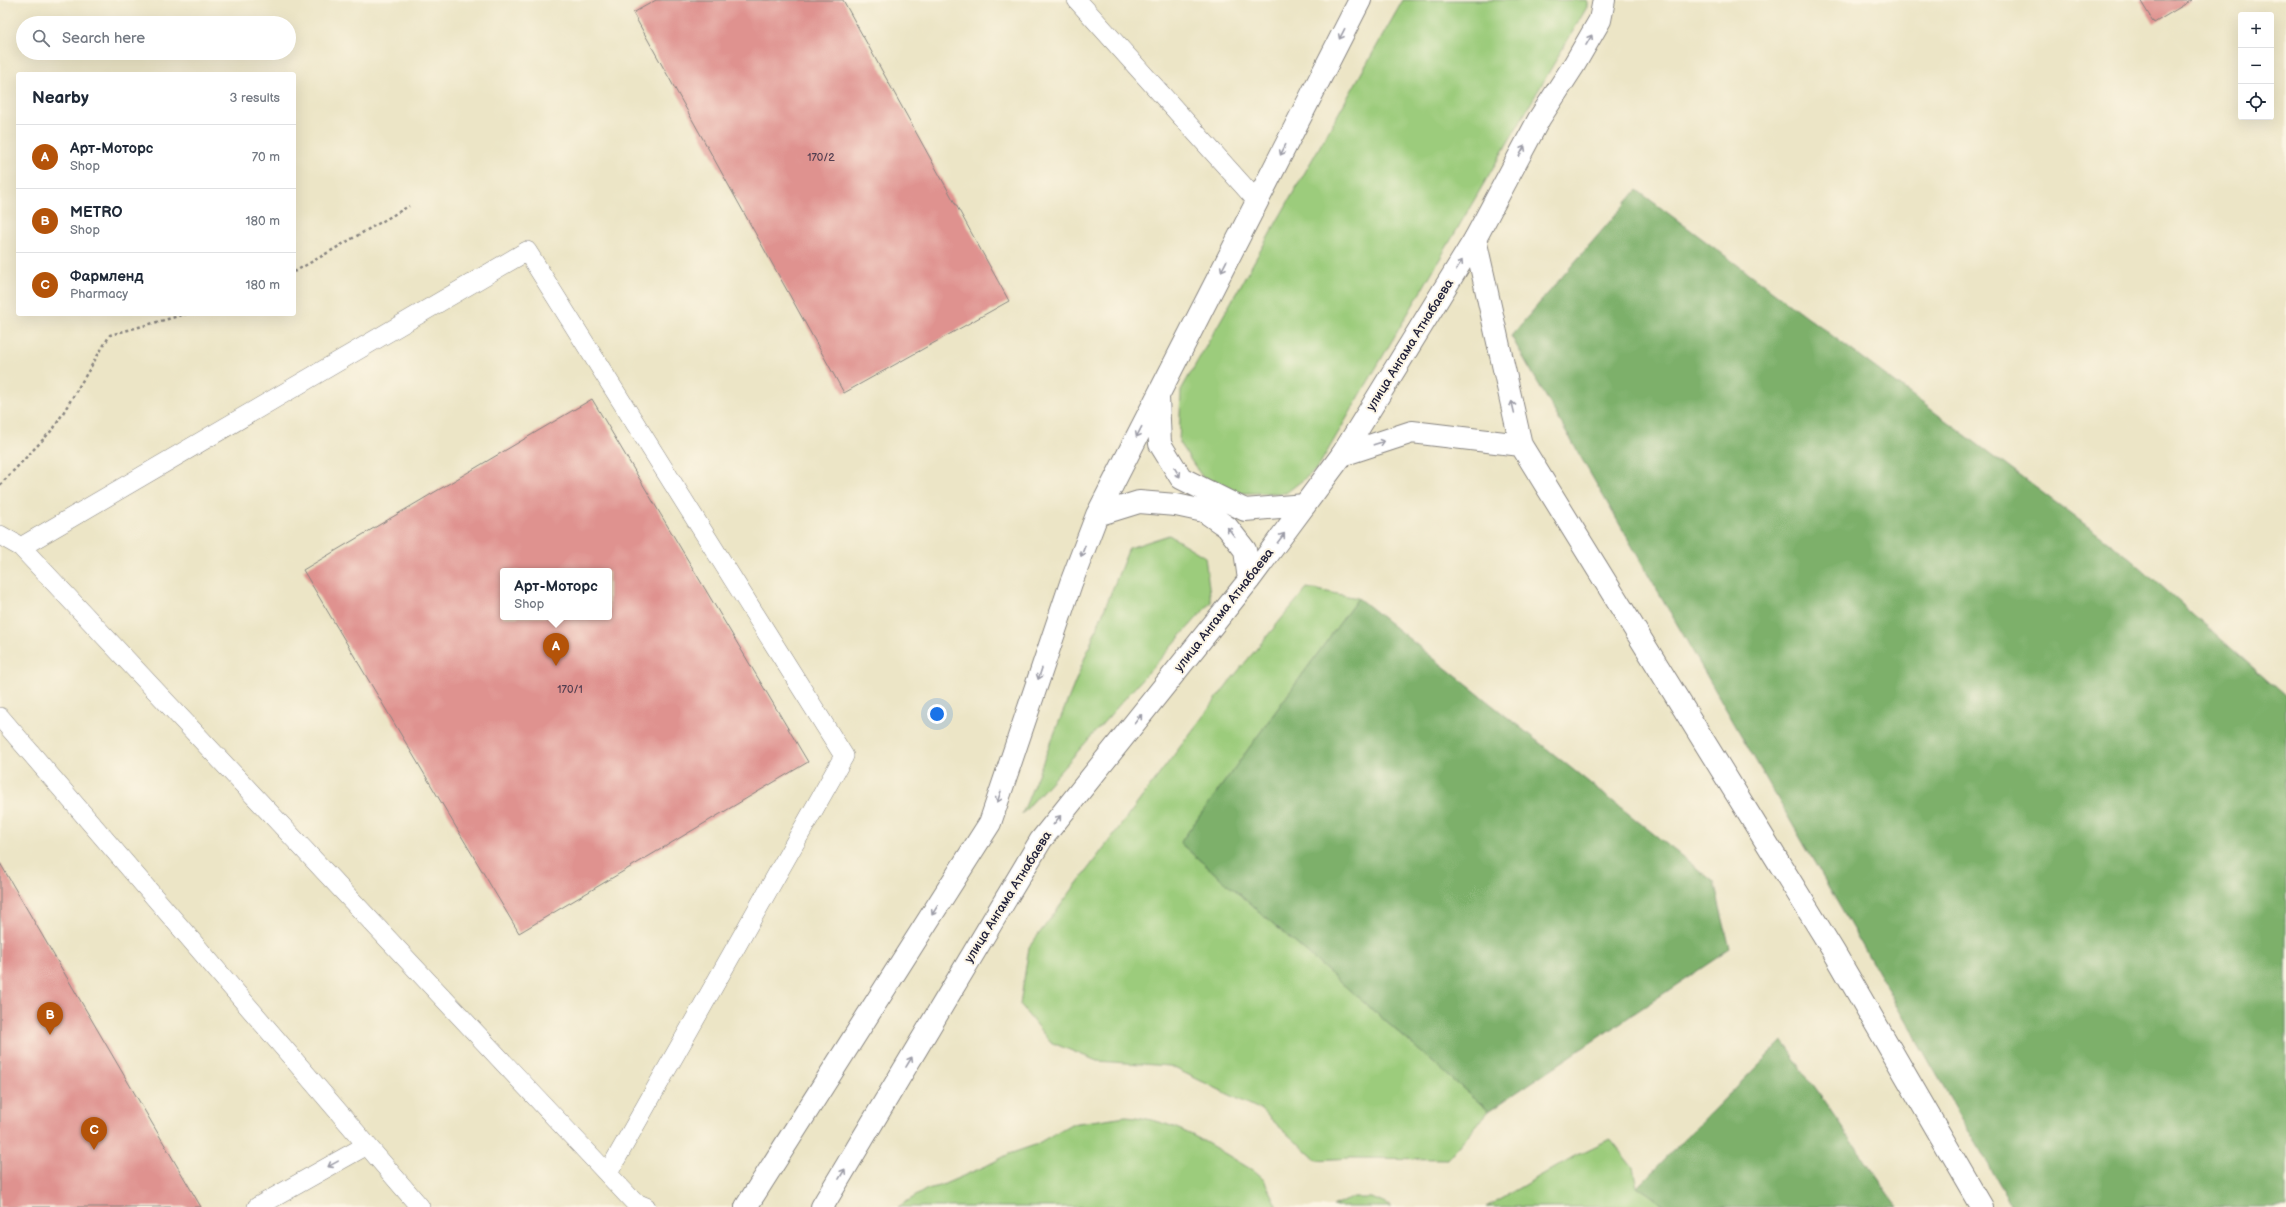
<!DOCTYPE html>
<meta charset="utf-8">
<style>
body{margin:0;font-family:"Balsamiq Sans",sans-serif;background:#f2f2f3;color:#1f2937}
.controls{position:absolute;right:12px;top:12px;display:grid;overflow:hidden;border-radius:4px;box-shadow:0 4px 16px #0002}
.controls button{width:36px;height:36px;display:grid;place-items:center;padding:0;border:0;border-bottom:1px solid #e0e1e3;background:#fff;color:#1f2937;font:20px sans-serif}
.you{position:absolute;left:937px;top:714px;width:14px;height:14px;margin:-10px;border:3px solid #fff;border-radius:50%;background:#1a73e8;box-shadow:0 0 0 6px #1a73e833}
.badge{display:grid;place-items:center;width:26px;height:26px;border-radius:50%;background:#b45309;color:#fff;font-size:13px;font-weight:700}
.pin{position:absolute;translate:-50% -33px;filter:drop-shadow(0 1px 2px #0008)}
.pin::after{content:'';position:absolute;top:21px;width:14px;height:12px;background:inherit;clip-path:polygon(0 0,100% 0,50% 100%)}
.popup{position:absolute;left:500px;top:568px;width:112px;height:52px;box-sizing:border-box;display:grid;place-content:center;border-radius:4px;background:#fff;filter:drop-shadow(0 1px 3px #0005);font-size:13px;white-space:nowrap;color:#747a83}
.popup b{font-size:15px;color:#1f2937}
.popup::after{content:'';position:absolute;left:50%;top:100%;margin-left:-8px;border:8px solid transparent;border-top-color:#fff}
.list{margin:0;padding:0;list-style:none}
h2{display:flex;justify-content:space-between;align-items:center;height:52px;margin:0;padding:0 16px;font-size:17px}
h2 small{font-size:13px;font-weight:400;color:#747a83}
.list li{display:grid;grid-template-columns:26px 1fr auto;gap:12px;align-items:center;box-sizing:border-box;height:64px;padding:0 16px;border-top:1px solid #e0e1e3}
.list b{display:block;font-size:15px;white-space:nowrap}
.list p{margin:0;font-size:13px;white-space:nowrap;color:#747a83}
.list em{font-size:13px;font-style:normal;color:#747a83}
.icon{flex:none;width:22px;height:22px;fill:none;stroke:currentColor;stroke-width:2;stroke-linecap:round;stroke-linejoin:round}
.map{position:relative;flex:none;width:2286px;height:1207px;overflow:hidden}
.search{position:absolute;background:#fff;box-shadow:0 4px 16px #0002;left:16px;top:16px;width:280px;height:44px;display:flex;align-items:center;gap:10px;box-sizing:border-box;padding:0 14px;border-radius:22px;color:#747a83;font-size:15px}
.panel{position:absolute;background:#fff;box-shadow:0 4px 16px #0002;left:16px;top:72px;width:280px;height:244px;border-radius:4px}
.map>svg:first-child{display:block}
</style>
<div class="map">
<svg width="2286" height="1207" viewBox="0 0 2286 1207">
<rect width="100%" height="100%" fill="#fcf5e5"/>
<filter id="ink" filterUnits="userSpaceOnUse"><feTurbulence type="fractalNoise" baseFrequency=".025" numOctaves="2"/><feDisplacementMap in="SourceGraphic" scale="8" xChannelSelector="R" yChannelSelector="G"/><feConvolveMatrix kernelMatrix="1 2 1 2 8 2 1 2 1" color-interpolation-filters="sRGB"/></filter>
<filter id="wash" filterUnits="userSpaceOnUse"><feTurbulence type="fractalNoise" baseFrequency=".012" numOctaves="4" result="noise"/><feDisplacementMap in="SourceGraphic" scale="16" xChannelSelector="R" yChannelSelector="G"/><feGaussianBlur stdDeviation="0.9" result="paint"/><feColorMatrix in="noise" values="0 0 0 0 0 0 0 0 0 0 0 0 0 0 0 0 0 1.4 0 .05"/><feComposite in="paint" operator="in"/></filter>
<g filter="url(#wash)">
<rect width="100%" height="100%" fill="#ece5c6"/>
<path fill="#9ccc7b" stroke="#5f775b" d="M1403,0H1587V7L1317,469L1286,493H1237L1203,478L1179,443L1181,390Z
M1169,535L1205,557L1211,602L1022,814L1129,548Z
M1307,588L1358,598L1180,843L1489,1111L1447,1159L1351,1158L1316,1160L1261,1110L1170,1066L1097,1061L1050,1042L1020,1005L1029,947L1229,682Z
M1126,1116C1175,1119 1213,1147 1254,1171L1264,1180L1277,1207H898L927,1189L940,1186L986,1166L1009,1154L1035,1145L1071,1124Z
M1610,1139L1633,1168L1637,1187L1666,1207H1486L1573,1157Z
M1350,1198H1372L1392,1207H1333Z"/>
<path fill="#7db06b" stroke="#506953" d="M1637,190L2130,558L2286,697V1207H2013L1511,336Z
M1358,598L1714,882L1730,949L1489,1111L1180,843Z
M1782,1041L1898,1207H1666L1637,1187Z"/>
<g id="blocks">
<path fill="#df928f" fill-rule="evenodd" d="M656,0H843L1009,301L844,393L633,13Z
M2140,0H2192L2154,23Z
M592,399L808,762L519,933L303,570ZM503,571H609V617H503Z
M0,863L201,1207H0Z"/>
</g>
</g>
<g filter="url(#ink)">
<use href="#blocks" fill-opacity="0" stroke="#878480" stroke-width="1"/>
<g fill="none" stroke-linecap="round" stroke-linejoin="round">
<g stroke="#878480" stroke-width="20">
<path id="lane" d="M1077,0L1257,201
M0,535L21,547L634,1202L646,1207
M21,547L527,251L844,756L608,1173
M0,717L420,1207
M257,1207L367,1145"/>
</g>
<g stroke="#878480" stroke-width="24">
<path id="street" d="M1475,239L1521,445L1834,952L1982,1207
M1342,455L1412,432L1521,445"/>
</g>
<g stroke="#878480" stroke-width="24">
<path id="secondary" d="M1158,397L1160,444L1181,478L1245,510L1305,505
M1097,515L1139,502L1176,505L1204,511L1227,527L1245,550L1249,580
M746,1207L990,823L1071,583L1097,515L1360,0
M822,1207L1041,840L1249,580L1342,455L1475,239L1539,119L1574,65L1600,20L1604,0"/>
</g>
<path stroke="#878480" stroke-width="2.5" stroke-dasharray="3 3" stroke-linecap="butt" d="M294,272L409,206
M0,485L54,428L110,335L186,314"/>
<use href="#lane" stroke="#fff" stroke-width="19"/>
<use href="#street" stroke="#fff" stroke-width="22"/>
<use href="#secondary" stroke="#fff" stroke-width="22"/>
</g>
<defs><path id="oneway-shaft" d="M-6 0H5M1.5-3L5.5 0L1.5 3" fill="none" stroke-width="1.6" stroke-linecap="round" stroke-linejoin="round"/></defs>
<g stroke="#9c9ca7">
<use href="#oneway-shaft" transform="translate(1342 34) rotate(117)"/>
<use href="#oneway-shaft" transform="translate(1589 40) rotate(-60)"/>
<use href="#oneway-shaft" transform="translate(1283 150) rotate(117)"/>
<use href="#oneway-shaft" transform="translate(1522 151) rotate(-62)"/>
<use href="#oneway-shaft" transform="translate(1459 265) rotate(-58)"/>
<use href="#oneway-shaft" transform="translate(1224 266) rotate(117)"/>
<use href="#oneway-shaft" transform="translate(1513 407) rotate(-103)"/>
<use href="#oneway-shaft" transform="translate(1139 432) rotate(117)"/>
<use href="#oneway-shaft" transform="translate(1379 443) rotate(-18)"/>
<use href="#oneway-shaft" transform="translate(1177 472) rotate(59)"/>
<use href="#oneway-shaft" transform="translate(1231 532) rotate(-128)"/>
<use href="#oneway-shaft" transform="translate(1281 538) rotate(-53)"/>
<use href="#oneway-shaft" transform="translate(1083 551) rotate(111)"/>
<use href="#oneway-shaft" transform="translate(1040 674) rotate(109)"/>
<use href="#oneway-shaft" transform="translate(1138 719) rotate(-51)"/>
<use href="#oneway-shaft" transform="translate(999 797) rotate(109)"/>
<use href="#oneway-shaft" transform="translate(1057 820) rotate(-51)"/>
<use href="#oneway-shaft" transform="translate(935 910) rotate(122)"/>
<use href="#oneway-shaft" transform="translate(909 1062) rotate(-59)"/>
<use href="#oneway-shaft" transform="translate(333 1164) rotate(151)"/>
<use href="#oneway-shaft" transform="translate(842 1174) rotate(-59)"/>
</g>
</g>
<g text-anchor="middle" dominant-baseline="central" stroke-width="4" stroke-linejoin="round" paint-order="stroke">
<g font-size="11" fill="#513e50">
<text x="821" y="157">170/2</text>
<text x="570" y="689">170/1</text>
</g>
<g font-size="13" fill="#22223b" stroke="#fcf5e5">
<text transform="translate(1410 345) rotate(-58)">улица Ангама Атнабаева</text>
<text transform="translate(1224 610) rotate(-52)">улица Ангама Атнабаева</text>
<text transform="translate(1008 897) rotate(-58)">улица Ангама Атнабаева</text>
</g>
</g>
</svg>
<div class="controls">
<button>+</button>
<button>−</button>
<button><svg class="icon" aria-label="locate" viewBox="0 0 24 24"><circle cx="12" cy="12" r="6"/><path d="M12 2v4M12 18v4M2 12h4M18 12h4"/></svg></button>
</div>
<div class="you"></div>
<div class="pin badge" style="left:556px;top:666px">A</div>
<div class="popup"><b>Арт-Моторс</b>Shop</div>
<div class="pin badge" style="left:50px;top:1035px">B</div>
<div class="pin badge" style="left:94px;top:1150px">C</div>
<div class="search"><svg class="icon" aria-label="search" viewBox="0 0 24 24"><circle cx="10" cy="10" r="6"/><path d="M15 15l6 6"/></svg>Search here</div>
<section class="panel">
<h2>Nearby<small>3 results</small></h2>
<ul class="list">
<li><span class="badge">A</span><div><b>Арт-Моторс</b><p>Shop</p></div><em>70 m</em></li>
<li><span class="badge">B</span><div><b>METRO</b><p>Shop</p></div><em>180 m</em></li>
<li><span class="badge">C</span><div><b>Фармленд</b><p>Pharmacy</p></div><em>180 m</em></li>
</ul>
</section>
</div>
